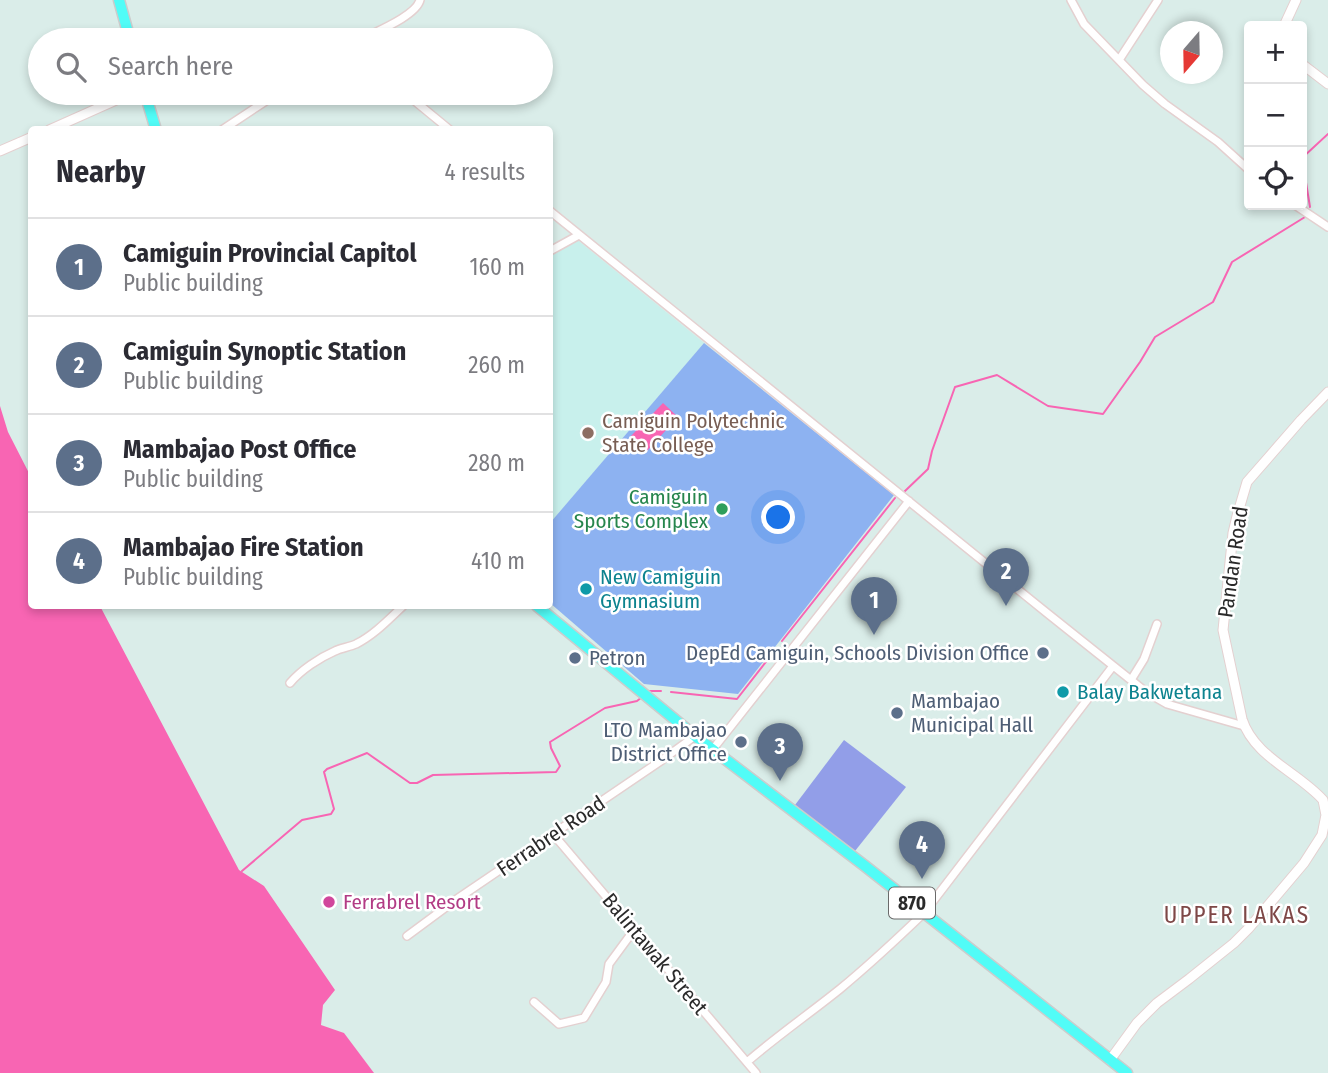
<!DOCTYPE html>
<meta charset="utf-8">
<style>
body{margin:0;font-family:"Fira Sans Condensed",sans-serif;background:#f7f7f7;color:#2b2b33}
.controls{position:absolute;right:21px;top:21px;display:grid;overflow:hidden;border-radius:7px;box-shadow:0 4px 10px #0003}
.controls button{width:63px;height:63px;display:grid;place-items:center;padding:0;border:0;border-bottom:2px solid #e1e1e2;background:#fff;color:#2b2b33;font:35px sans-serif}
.compass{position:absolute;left:1160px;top:21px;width:63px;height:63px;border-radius:50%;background:#fff;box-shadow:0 4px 10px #0003;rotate:200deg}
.you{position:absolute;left:779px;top:518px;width:24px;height:24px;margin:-18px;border:5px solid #fff;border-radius:50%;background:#1a73e8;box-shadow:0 0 0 10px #1a73e833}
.badge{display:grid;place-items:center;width:46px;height:46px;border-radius:50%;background:#b45309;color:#fff;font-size:23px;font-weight:700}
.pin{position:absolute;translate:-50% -58px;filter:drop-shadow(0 2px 4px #0008)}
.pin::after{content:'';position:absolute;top:37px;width:24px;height:21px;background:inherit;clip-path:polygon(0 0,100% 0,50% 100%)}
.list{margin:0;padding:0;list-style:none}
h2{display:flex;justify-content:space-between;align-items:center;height:91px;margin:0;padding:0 28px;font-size:30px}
h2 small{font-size:23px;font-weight:400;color:#7c7c81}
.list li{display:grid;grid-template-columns:46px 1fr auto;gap:21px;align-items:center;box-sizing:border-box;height:98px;padding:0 28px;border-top:2px solid #e1e1e2}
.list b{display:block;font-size:26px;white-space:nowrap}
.list p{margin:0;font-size:23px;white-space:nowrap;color:#7c7c81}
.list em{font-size:23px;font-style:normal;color:#7c7c81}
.icon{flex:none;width:38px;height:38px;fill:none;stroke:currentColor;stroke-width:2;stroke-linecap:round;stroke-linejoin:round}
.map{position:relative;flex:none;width:1328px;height:1073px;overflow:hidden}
.search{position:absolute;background:#fff;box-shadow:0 4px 10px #0003;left:28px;top:28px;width:525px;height:77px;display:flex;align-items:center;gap:18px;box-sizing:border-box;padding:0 24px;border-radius:38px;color:#7c7c81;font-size:26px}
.panel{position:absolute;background:#fff;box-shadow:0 4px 10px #0003;left:28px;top:126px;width:525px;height:483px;border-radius:7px}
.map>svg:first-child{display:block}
</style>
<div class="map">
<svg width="1328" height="1073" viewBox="0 0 1328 1073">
<rect width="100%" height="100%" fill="#daede9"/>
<path fill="#c8f0ec" d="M576,239L704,343L550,523V255Z"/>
<path fill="#929ee8" d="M844,740L906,787L855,851L795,805Z"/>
<path fill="#8db2f1" d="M704,343L894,495L738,694L644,684L550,603V523Z"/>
<path fill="#f865b3" d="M663,403L678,417L646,452L630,437Z
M0,406L8,432L31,477L32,606H100L239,870L264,886L335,990L323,1005L321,1025L344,1033L374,1073H0Z"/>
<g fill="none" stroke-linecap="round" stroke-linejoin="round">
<path stroke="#f865b3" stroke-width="2" d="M1310,207L1302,158L1328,134
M905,491L928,469L932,451L955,387L997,375L1048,406L1103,414L1140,362L1155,337L1213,302L1232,262L1305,217
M782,641L895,498
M649,691H661
M671,692L737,699L776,649
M242,871L302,820L331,814L334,809L324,772L327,769L367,753L410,783H417L433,775L556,772L560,766L551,748L550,742L605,708L637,701L642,697"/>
<g stroke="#e4d0d0" stroke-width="10">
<path id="minor" d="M1071,0L1084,24L1143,85L1165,104L1218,142L1249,170
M360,40C375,32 416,16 420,0
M1119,60L1158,0
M405,93L450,130
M222,130L278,93
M1295,205L1328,227
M550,211L1047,613L1146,692L1167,704L1244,726
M550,251L579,235
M1131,680L1144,659L1157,624
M290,683C301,670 319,658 335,651C341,648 349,647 356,644C374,635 388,620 403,606
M713,749L909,501
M553,834L756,1073
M407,936L457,899L662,760L695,736
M534,1002L559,1024L584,1018L606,982L609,964L634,930
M747,1062C777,1036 809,1014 840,989C869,965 897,939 924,913L1113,666"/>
</g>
<g stroke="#e4d0d0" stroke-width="11">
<path id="tertiary" d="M1284,26L1296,0
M1302,64L1328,84
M49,130L132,93
M0,151L32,137
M1110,1060L1137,1023L1157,1003L1189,979L1234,943L1249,928L1304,863L1322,835L1326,815L1323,800C1298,772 1254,757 1242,719L1223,630L1233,533L1237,516L1247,482L1301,420L1328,392"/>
</g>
<g stroke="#ccc" stroke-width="13">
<path id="primary" d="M119,0L130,40
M145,93L156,130
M537,606L695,736L865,866L1127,1073"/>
</g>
<use href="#minor" stroke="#fff" stroke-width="7"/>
<use href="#tertiary" stroke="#fff" stroke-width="9"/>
<use href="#primary" stroke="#51fcf7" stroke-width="10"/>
</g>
<circle fill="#8d6e63" stroke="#fff" stroke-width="2.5" cx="588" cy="433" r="7"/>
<circle fill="#2e9e5b" stroke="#fff" stroke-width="2.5" cx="722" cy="509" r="7"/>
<g fill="#0f9aa8" stroke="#fff" stroke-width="2.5">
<circle cx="586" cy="589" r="7"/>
<circle cx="1063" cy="692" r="7"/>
</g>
<g fill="#5c6f8a" stroke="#fff" stroke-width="2.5">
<circle cx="1043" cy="653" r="7"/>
<circle cx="575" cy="658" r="7"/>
<circle cx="897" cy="713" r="7"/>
<circle cx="741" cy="742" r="7"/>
</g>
<circle fill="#d1479c" stroke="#fff" stroke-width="2.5" cx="329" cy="902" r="7"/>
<g text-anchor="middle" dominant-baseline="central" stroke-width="5" stroke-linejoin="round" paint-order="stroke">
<rect fill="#fff" stroke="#6a6a6a" stroke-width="2" x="889" y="887.5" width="46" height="31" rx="5"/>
<g font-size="19" font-weight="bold" fill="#2a2a2a">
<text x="912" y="903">870</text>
</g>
<g font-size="21" fill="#785e54" stroke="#fff" text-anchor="start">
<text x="602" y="421">Camiguin Polytechnic<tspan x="602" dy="24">State College</tspan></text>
</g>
<g font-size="21" fill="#27864d" stroke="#fff" text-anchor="end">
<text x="708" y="497">Camiguin<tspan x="708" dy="24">Sports Complex</tspan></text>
</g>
<g font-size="21" fill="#2a2a2a" stroke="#fff">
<text transform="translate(1233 562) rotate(-82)">Pandan Road</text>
<text transform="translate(551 836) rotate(-34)">Ferrabrel Road</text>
<text transform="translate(655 954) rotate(50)">Balintawak Street</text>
</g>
<g font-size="21" fill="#0d838f" stroke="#fff" text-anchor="start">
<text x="600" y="577">New Camiguin<tspan x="600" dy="24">Gymnasium</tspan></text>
<text x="1077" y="692">Balay Bakwetana</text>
</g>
<g font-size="21" fill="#4e5e75" stroke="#fff" text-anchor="end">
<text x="1029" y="653">DepEd Camiguin, Schools Division Office</text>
<text x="589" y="658" text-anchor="start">Petron</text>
<text x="911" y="701" text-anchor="start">Mambajao<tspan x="911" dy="24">Municipal Hall</tspan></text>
<text x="727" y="730">LTO Mambajao<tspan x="727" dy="24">District Office</tspan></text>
</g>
<g font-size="21" fill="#b23c85" stroke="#fff" text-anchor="start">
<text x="343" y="902">Ferrabrel Resort</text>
</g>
<g font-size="23" letter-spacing="2" fill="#7e4847" stroke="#fff">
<text x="1237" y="915">UPPER LAKAS</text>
</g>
</g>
</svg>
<div class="controls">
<button>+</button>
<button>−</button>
<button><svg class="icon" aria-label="locate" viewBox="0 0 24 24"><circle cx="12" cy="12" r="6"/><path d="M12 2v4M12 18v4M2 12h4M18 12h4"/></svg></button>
</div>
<svg class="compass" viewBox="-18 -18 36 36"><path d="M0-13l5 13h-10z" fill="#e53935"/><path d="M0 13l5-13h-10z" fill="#7c7c81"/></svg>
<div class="you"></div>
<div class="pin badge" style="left:874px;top:635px;background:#5c6f8a">1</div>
<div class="pin badge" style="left:1006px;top:606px;background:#5c6f8a">2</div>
<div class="pin badge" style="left:780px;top:781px;background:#5c6f8a">3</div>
<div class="pin badge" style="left:922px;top:879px;background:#5c6f8a">4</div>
<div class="search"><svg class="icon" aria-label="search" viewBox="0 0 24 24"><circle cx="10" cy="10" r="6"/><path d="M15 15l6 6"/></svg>Search here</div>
<section class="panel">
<h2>Nearby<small>4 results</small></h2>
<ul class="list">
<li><span class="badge" style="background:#5c6f8a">1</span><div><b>Camiguin Provincial Capitol</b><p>Public building</p></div><em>160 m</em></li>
<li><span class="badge" style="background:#5c6f8a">2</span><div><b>Camiguin Synoptic Station</b><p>Public building</p></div><em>260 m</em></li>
<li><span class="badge" style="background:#5c6f8a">3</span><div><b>Mambajao Post Office</b><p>Public building</p></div><em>280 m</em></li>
<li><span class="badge" style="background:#5c6f8a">4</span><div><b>Mambajao Fire Station</b><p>Public building</p></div><em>410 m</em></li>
</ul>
</section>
</div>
